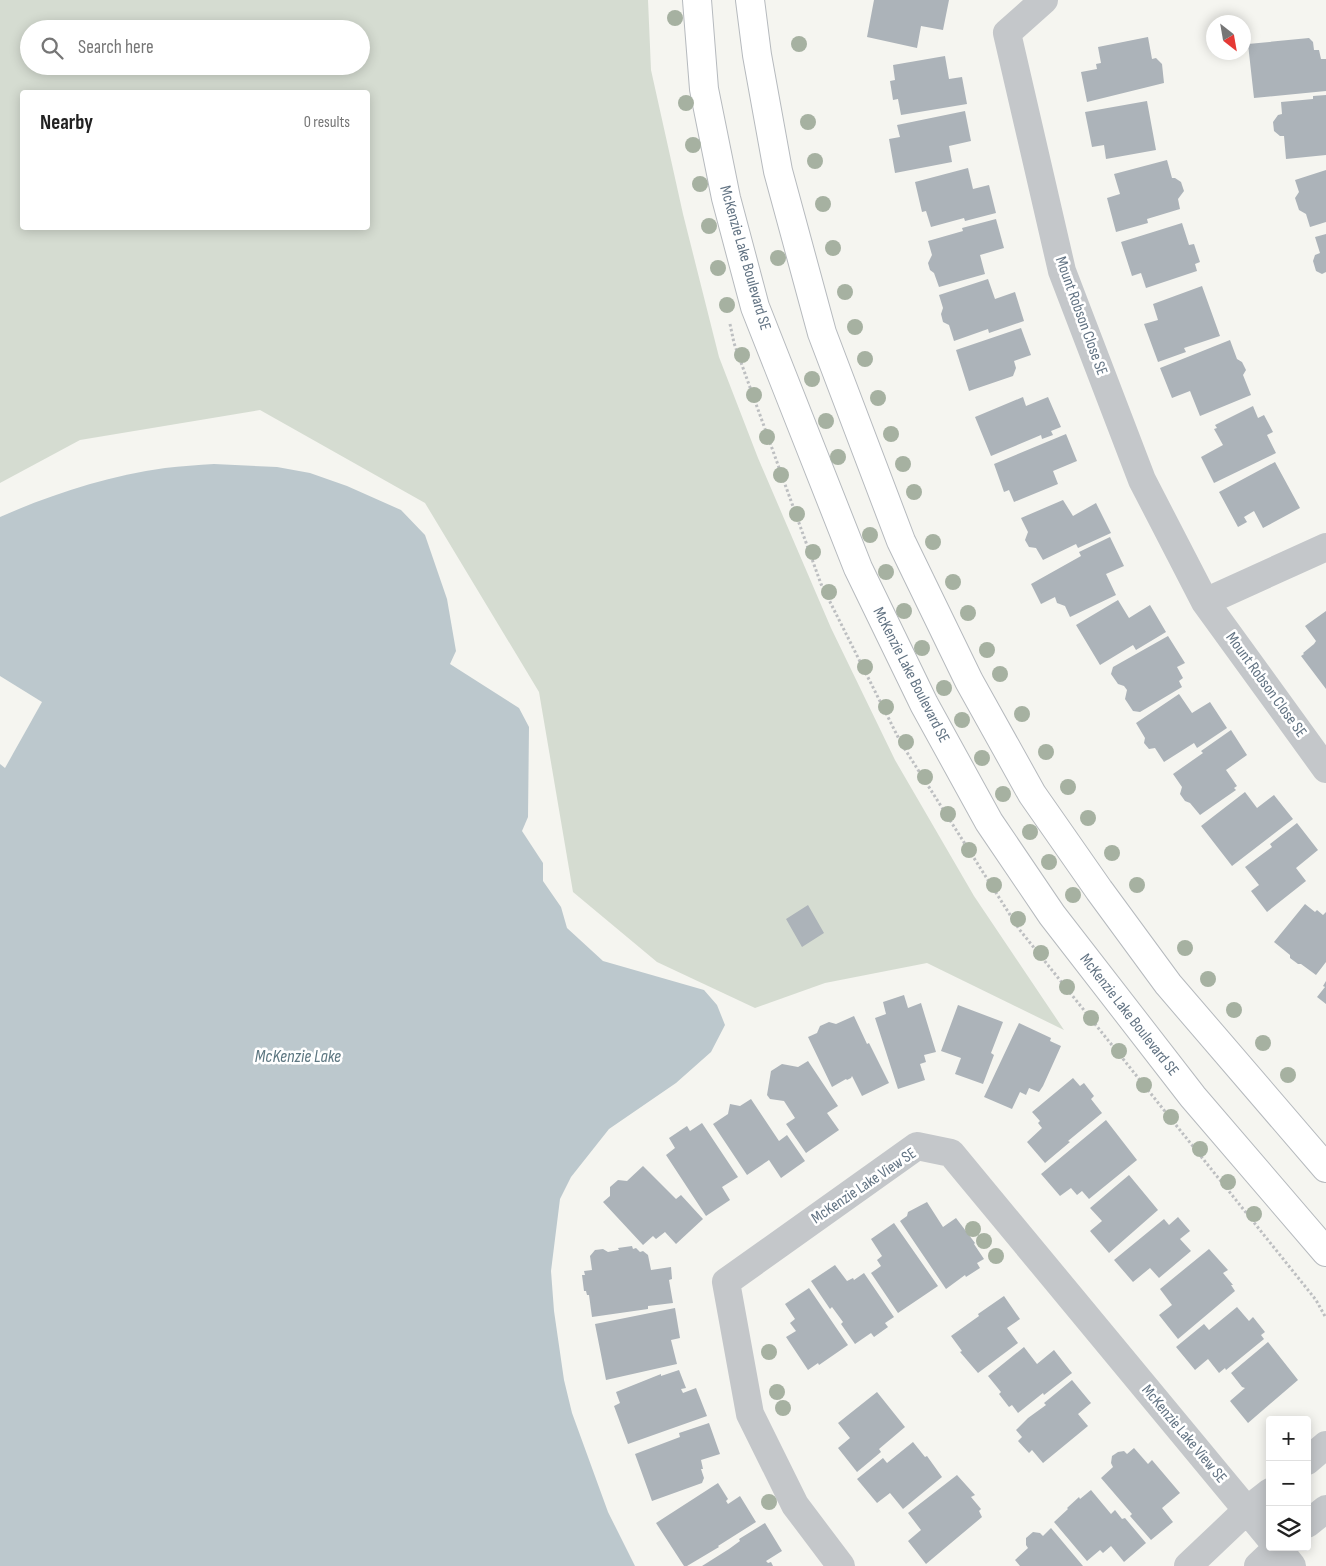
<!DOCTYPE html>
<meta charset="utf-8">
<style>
body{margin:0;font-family:"Sofia Sans Condensed",sans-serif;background:#f2f2f2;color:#222}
.controls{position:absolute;right:15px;bottom:15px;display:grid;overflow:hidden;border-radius:5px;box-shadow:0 2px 12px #0003}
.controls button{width:45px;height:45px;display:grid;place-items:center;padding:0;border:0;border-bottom:1px solid #e0e0e0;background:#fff;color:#222;font:25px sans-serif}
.compass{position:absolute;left:1206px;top:15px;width:45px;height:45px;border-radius:50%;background:#fff;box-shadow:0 2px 12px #0003;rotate:149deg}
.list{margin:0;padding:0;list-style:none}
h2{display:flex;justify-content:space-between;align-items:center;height:65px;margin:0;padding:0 20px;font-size:21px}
h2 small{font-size:16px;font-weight:400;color:#767676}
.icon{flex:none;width:28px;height:28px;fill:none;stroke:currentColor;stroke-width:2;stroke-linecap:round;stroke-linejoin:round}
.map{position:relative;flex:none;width:1326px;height:1566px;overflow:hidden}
.search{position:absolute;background:#fff;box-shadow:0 2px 12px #0003;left:20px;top:20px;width:350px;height:55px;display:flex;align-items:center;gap:12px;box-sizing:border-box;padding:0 18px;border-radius:28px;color:#767676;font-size:19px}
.panel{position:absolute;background:#fff;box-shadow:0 2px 12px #0003;left:20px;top:90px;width:350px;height:140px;border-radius:5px}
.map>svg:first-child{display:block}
</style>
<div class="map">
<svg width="1326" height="1566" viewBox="0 0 1326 1566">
<rect width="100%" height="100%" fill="#f5f5f0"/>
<path fill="#d5dcd1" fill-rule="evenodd" d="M0,0H648L651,70L683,214L719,357L758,458L831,628L895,760L974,896L1064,1030L927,963L825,983L755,1008L657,962L573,892L539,692L425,503L260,410L80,440L0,483ZM29,29H361V66H29ZM22,92H368V228H22Z"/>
<path fill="#bcc8cd" d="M214,464L277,467L310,473L347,486L401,510L425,535L447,599L456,651L450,664L519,708L529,727L528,817L522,831L543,863V881L561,907L567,928L603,961L704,990L717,1005L725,1025L711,1052L676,1083L609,1129L571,1177L560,1199L551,1271L554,1311L564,1380L572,1413L608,1512L635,1566H0V517C52,494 108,476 165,468C181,466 198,465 214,464Z"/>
<path fill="#f5f5f0" d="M0,676L42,702L5,768L0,764Z"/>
<path fill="#acb3b9" d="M874,0H949L943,30L921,26L917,48L867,37Z
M1148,37L1152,59L1156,58L1162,64L1164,83L1087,102L1081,72L1097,69L1096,64L1101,63L1098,47Z
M1309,38L1313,42L1314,50H1319L1321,59H1326V91L1254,98L1248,44Z
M945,56L949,79L962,77L967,104L901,115L898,99L893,100L890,81L895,80L893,65Z
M1326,95V155L1286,159L1284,136H1280L1274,131L1273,122L1278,115L1282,114L1281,102L1313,99V96Z
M1147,101L1156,150L1106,159L1104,145L1092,147L1085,112Z
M965,111L971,141L949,146L952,162L895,173L889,139L900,137L897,125Z
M1167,160L1172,178H1175L1181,182L1184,191L1178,199L1180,209L1147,219L1148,223L1116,232L1107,198L1120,194L1114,174Z
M968,168L973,189L989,185L996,213L965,221L964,218L931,227L926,211L922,212L915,182Z
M1326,170V222L1310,227L1306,214L1299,210L1295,198L1299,192L1295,180Z
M996,219L1004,248L980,255L985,274L939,287L934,273L930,270L928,263L932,255L928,241L963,231L962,228Z
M1182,223L1189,245L1194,244L1200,262L1195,264L1197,271L1146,288L1141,273L1132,276L1121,242Z
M1326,234V272L1322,274L1316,271L1313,261L1315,255L1320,253L1315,237Z
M988,279L995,299L1015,292L1024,321L989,333L988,329L954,341L949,325L943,322L941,314L943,308L939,295Z
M1202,286L1220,336L1184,348L1186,352L1158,362L1144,324L1158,320L1153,304Z
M1021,328L1031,355L1014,361L1016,368L1013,376L969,391L956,350Z
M1230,340L1237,359L1242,362L1246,370L1243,375L1251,395L1200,416L1190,391L1172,398L1160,368Z
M1023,397L1026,406L1048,397L1061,427L1051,431L1053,435L1042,439L1041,435L991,456L975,417Z
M1253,406L1258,418L1264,415L1273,432L1267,435L1276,453L1214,483L1201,457L1223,445L1214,429L1217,428L1215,425Z
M1066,434L1077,461L1053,471L1058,484L1014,502L1009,490L1004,492L994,464Z
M1275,462L1300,508L1263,528L1254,511L1244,517L1247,522L1238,527L1219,492Z
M1063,500L1073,516L1096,503L1111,533L1078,548L1076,544L1043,560L1036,548L1029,547L1025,540L1028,532L1021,518Z
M1110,537L1124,566L1106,574L1116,595L1070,617L1065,606L1057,603L1055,597L1041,604L1031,584L1081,556L1079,552Z
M1118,600L1129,618L1150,605L1166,632L1136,650L1133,645L1100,665L1076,625Z
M1326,611V689L1301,656L1304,654L1303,653L1314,644L1316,641L1305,626Z
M1168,636L1185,663L1177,667L1183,678L1179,681L1182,687L1140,712L1133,711L1125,699L1127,690L1124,686L1118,684L1111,674L1113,667Z
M1179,694L1192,713L1210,702L1227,728L1197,748L1194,743L1164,762L1155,748L1149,749L1144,743L1145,738L1136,723Z
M1231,730L1247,755L1226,770L1237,786L1234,788L1236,790L1200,815L1190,803L1185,801L1180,794L1182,787L1173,774L1203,753L1201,751Z
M1245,792L1257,808L1274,795L1293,819L1232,866L1201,826Z
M1297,823L1318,850L1296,868L1306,881L1267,912L1251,891L1259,885L1245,867L1272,847L1270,844Z
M1305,904L1315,912L1317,910L1323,915L1326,912V962L1316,975L1301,964H1298L1290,958V955L1274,942Z
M808,905L824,933L802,947L786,919Z
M1326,981V1004L1317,997L1325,987L1323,986Z
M904,995L908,1008L921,1003L936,1052L924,1055L926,1062L920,1064L925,1080L898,1089L875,1018L886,1014L883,1002Z
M958,1005L1003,1022L991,1053L994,1055L983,1084L955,1074L961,1058L941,1051Z
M854,1016L867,1044L869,1043L889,1083L862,1096L852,1076L851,1078L847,1080L846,1079L832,1087L808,1037L817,1033L820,1026L829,1022L836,1024Z
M1019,1023L1051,1038L1050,1041L1061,1046L1043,1086L1039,1092L1029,1088L1026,1095L1020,1092L1012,1109L984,1097Z
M808,1061L838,1106L827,1113L839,1130L806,1153L786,1124L795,1118L784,1101L770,1099L767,1095L771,1071L782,1064L798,1067Z
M1073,1078L1080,1086L1084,1083L1094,1096L1091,1099L1102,1113L1068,1141L1070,1142L1045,1163L1027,1142L1042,1128L1038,1123L1040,1121L1032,1112Z
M751,1099L779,1141L787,1135L805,1161L781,1178L769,1160L747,1175L713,1124L728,1114L730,1104L740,1106Z
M1106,1120L1137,1160L1089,1199L1082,1191L1077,1195L1071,1188L1060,1196L1041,1174Z
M702,1123L738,1177L722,1187L730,1200L706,1216L666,1155L675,1148L669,1138L687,1126L690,1131Z
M643,1166L676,1199L681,1195L703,1219L676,1244L665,1232L656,1239L653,1236L643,1245L603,1202L610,1196V1187L618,1180L627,1181Z
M1129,1175L1158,1210L1109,1253L1090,1231L1102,1221L1090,1208Z
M927,1202L943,1227L956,1218L975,1243L974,1244L984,1259L977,1263L980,1268L966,1277L965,1275L946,1289L900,1221L907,1216L908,1212Z
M1178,1217L1190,1231L1180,1239L1191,1251L1159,1278L1150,1268L1133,1282L1114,1260L1164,1219L1169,1225Z
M894,1223L938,1286L898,1313L871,1273L881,1266L877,1260L882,1256L871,1239Z
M632,1246L633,1249L636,1248L640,1252L643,1251L648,1255L651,1270L671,1267L672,1279L669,1280L673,1303L648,1306V1309L592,1317L589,1295H587L586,1291H584L582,1275H585L584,1271L592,1270L590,1256L595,1250L603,1249L608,1252L619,1250L618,1248Z
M1209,1249L1228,1270L1223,1273L1233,1285H1231L1235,1291L1178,1339L1159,1315L1172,1305L1160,1289Z
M835,1265L847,1281L853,1278L854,1280L864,1273L894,1317L885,1323L888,1327L874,1337L871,1333L855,1344L841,1324L843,1322L832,1307L830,1309L811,1281Z
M809,1288L848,1345L819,1365L818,1363L808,1370L786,1337L796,1331L790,1323L795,1319L785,1304Z
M1004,1296L1020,1319L1007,1328L1018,1343L978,1373L960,1352L962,1351L951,1336L979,1316L978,1314Z
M1237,1307L1249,1321L1253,1317L1265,1332L1261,1335L1264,1339L1226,1370L1225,1368L1219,1373L1208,1359L1195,1370L1176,1347L1204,1324L1209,1330Z
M675,1308L680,1338L671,1340L677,1364L606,1380L595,1324Z
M1268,1342L1298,1380L1248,1423L1230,1401L1245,1388L1242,1387L1231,1373Z
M1024,1347L1037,1364L1054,1350L1072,1373L1044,1395L1043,1393L1018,1413L1012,1405L1009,1407L999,1394L1001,1392L988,1376Z
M679,1370L686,1388L681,1389L683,1393L696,1388L707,1416L628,1444L614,1406L620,1403L616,1392L661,1374V1376Z
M1072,1380L1091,1403L1078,1414L1088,1426L1043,1463L1032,1450L1029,1453L1018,1441L1022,1437L1016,1430L1028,1418L1046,1405L1044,1403Z
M877,1392L905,1427L879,1449L881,1452L857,1472L838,1448L850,1438L838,1423Z
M709,1423L720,1454L701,1460L703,1469H701L704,1478L702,1483L652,1501L635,1454L680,1437L679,1433Z
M913,1442L925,1457L927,1456L942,1477L903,1509L890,1493L877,1503L857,1479L883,1458L887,1463Z
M1134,1448L1148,1464L1152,1460L1180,1493L1162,1508L1173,1522L1151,1540L1130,1516L1132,1514L1101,1478L1113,1467L1111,1463L1112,1456L1118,1452L1124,1451L1127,1454Z
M957,1475L975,1495L971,1497L981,1509L979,1511L982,1517L926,1564L908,1541L921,1530L908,1513Z
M718,1483L728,1499L726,1501L728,1504L740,1496L756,1522L718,1546L719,1547L687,1566H684L656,1523Z
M1091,1490L1111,1514L1115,1510L1122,1519L1125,1518L1146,1543L1124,1562L1111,1546L1103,1553L1100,1550L1087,1561L1054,1522L1068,1509L1067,1508L1079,1497L1080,1499Z
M765,1523L782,1551L766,1561L768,1563L771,1562L773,1566H702L729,1549L740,1541L739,1539Z
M1051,1528L1083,1566H1020L1015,1560L1028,1548L1026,1545V1538L1033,1532L1040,1533L1043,1536Z"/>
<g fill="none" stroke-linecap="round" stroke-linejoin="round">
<g stroke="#b6babe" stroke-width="30">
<path id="major" d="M697,0L704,89L726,198L755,307L858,568L924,704L989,822L1052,915L1193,1097L1326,1252
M750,0L757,55L778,171L822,333L901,541L969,681L1032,794L1099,890L1168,984L1326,1168"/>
</g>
<path stroke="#bdbfc1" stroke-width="3" stroke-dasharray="2.5 2.5" stroke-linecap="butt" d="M730,324L734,343L821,584L901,743L1019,929L1316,1300L1326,1318"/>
<path stroke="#c4c7ca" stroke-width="28" d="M1044,0L1007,33L1062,271L1142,480L1205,602L1326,769
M1205,602L1326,547
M1307,1461L1326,1445
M1307,1524L1326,1509
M1277,1547L1292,1566
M841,1566L795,1505L750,1414L726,1282L917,1146L951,1153L1270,1538
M1188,1566L1247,1510L1270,1492
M1258,1566L1278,1547"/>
<use href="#major" stroke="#fff" stroke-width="28"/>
</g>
<g fill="#a6b1a1">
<circle cx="675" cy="18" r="8"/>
<circle cx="799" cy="44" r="8"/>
<circle cx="686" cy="103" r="8"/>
<circle cx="808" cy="122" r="8"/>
<circle cx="693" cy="145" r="8"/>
<circle cx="815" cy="161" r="8"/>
<circle cx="700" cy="184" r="8"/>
<circle cx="823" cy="204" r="8"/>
<circle cx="709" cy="226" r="8"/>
<circle cx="833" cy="248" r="8"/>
<circle cx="778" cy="258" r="8"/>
<circle cx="718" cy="268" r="8"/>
<circle cx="845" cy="292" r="8"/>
<circle cx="727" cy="305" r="8"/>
<circle cx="855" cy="327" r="8"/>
<circle cx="742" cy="355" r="8"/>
<circle cx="865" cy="359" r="8"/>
<circle cx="812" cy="379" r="8"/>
<circle cx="754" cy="395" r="8"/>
<circle cx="878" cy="398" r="8"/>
<circle cx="826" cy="421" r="8"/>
<circle cx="891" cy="434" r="8"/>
<circle cx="767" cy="437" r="8"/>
<circle cx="838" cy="457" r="8"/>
<circle cx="903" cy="464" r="8"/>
<circle cx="781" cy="475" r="8"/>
<circle cx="914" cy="492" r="8"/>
<circle cx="797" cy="514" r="8"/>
<circle cx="870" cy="535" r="8"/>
<circle cx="933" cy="542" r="8"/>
<circle cx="813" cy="552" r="8"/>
<circle cx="886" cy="572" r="8"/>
<circle cx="953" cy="582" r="8"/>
<circle cx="829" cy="592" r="8"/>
<circle cx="904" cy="611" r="8"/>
<circle cx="968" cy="613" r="8"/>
<circle cx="922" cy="648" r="8"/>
<circle cx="987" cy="650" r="8"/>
<circle cx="865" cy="667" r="8"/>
<circle cx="1000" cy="674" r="8"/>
<circle cx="944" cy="688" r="8"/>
<circle cx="886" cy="707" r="8"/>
<circle cx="1022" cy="714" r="8"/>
<circle cx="962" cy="720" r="8"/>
<circle cx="906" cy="742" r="8"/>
<circle cx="1046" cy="752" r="8"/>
<circle cx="982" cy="758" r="8"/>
<circle cx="925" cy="777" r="8"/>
<circle cx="1068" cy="787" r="8"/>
<circle cx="1003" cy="794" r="8"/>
<circle cx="948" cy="814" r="8"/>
<circle cx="1088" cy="818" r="8"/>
<circle cx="1030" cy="832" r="8"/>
<circle cx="969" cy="850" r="8"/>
<circle cx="1112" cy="853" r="8"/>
<circle cx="1049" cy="862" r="8"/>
<circle cx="994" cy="885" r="8"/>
<circle cx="1137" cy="885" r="8"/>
<circle cx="1073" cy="895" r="8"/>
<circle cx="1018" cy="919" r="8"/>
<circle cx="1185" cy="948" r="8"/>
<circle cx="1041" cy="953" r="8"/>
<circle cx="1208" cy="979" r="8"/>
<circle cx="1067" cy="987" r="8"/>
<circle cx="1234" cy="1010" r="8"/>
<circle cx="1091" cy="1018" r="8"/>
<circle cx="1263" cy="1043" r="8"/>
<circle cx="1119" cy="1051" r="8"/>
<circle cx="1288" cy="1075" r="8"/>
<circle cx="1144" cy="1085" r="8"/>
<circle cx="1171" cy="1117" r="8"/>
<circle cx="1200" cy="1149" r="8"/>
<circle cx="1228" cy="1182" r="8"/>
<circle cx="1254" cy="1214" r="8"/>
<circle cx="973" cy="1229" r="8"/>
<circle cx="984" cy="1241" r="8"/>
<circle cx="996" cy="1256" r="8"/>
<circle cx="769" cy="1352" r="8"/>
<circle cx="777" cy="1392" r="8"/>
<circle cx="783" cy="1408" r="8"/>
<circle cx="769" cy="1502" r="8"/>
</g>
<g text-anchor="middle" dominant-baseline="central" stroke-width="5" stroke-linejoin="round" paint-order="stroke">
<g font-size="16" fill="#627383" stroke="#fff">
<text transform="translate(745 258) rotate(74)">McKenzie Lake Boulevard SE</text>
<text transform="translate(1081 316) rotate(70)">Mount Robson Close SE</text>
<text transform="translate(911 675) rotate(63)">McKenzie Lake Boulevard SE</text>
<text transform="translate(1266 685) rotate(54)">Mount Robson Close SE</text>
<text transform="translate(1129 1015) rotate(52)">McKenzie Lake Boulevard SE</text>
<text transform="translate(864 1186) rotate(-34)">McKenzie Lake View SE</text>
<text transform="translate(1184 1434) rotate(50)">McKenzie Lake View SE</text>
</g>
<g font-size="18" font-style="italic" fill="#5d7781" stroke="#fff">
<text x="298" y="1056">McKenzie Lake</text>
</g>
</g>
</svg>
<div class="controls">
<button>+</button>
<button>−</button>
<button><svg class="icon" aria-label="layers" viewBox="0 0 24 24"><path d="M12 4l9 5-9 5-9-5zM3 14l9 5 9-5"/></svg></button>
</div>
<svg class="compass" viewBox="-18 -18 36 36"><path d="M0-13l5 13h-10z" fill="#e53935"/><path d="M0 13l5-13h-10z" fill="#767676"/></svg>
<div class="search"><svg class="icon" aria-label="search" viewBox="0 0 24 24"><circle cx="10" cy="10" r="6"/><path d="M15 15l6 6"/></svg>Search here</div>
<section class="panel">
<h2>Nearby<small>0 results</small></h2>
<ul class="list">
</ul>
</section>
</div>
